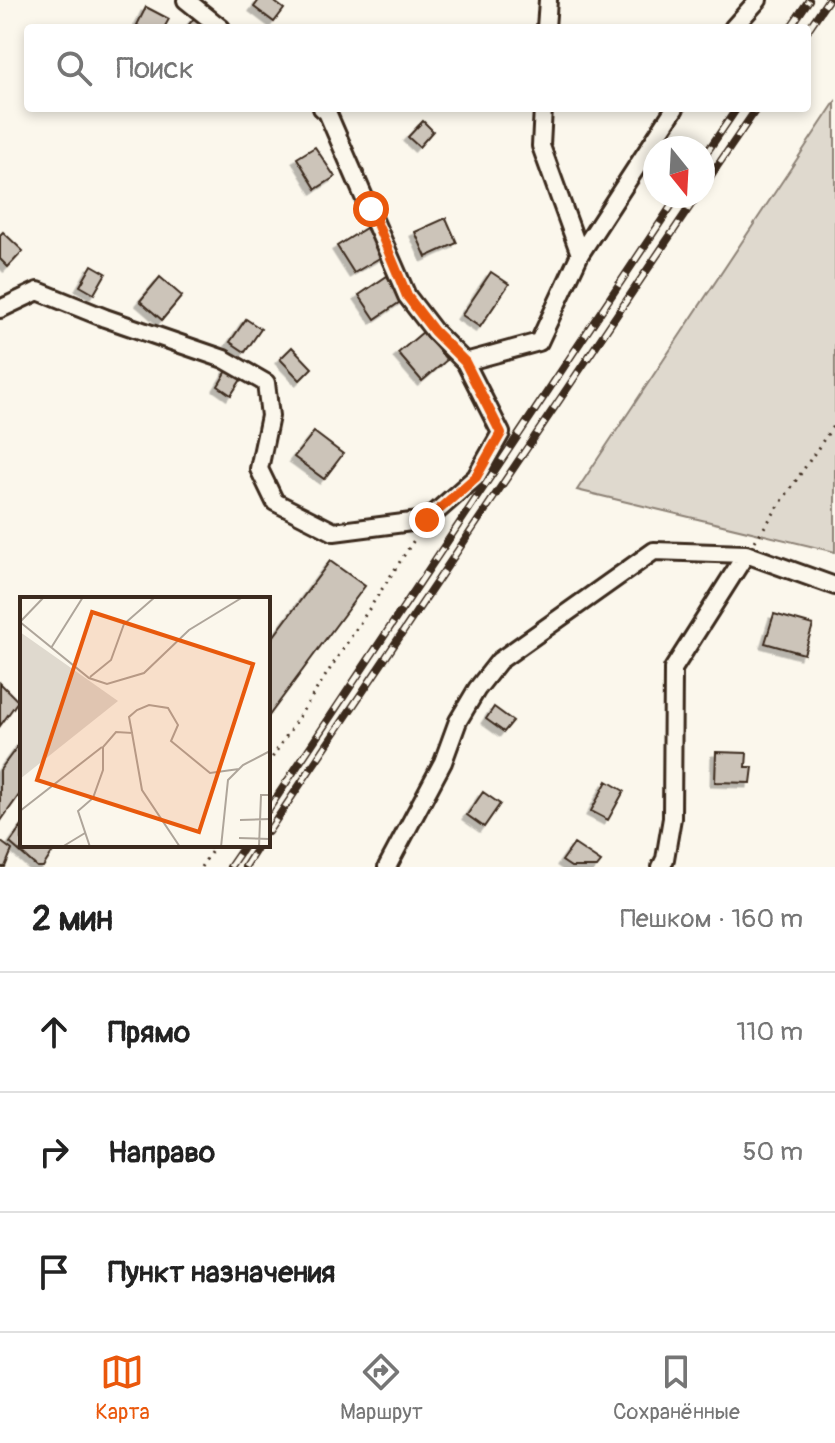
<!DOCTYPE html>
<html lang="ru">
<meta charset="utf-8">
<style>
body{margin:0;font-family:Pangolin,sans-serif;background:#f2f2f2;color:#222}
.compass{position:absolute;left:643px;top:136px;width:72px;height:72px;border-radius:50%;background:#fff;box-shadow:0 4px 12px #0003;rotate:162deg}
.stop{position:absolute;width:24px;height:24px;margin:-18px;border:6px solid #ea580c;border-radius:50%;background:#fff}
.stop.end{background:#ea580c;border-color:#fff;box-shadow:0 2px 8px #0008}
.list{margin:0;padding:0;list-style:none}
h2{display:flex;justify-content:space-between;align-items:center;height:104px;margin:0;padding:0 32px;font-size:34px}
h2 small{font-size:26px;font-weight:400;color:#767676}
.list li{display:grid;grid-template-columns:52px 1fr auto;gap:24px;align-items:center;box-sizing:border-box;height:120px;padding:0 32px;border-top:2px solid #e0e0e0}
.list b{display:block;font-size:30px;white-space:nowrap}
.list em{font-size:26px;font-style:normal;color:#767676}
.icon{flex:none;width:44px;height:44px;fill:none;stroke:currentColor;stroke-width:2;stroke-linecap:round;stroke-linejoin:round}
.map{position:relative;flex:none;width:835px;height:867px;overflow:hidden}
.search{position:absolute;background:#fff;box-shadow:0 4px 12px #0003;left:24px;right:24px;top:24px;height:88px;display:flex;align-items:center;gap:20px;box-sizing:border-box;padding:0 28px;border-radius:8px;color:#767676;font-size:30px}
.sheet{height:464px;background:#fff}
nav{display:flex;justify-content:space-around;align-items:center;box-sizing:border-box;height:112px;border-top:2px solid #e0e0e0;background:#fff;font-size:22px;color:#767676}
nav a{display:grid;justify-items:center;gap:4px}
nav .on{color:#ea580c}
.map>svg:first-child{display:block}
</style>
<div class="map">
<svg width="835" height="867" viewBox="0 0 835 867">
<defs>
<filter id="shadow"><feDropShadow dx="-4.5" dy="4.5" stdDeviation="0" flood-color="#0004"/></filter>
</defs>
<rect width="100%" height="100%" fill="#fbf7ec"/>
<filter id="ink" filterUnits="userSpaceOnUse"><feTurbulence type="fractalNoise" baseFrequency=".0125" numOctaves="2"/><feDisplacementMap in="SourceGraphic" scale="16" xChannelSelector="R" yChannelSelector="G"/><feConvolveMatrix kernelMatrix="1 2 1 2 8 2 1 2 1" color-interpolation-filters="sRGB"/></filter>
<g filter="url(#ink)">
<path fill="#dfd9ce" stroke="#8d8276" stroke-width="2" d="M835,102V552L577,490Z"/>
<path fill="#ccc4b9" stroke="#3b2a1e" stroke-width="2" filter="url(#shadow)" d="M259,0H272L284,9L274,22L254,7Z
M146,7L169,19L164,28H142L137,25Z
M195,17L208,28H188L187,27Z
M423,121L433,131L419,147L408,137Z
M315,147L335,177L316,189L297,158Z
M446,218L457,243L426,257L415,232Z
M366,228L383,256L354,273L337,246Z
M3,232L23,251L8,267L0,259V235Z
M92,265L106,273L94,294L80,286Z
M491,272L509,284L480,327L462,315Z
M387,276L403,300L375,319L359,295Z
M160,277L182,296L162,320L140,301Z
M246,319L261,329L245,352L230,342Z
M423,332L447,360L422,381L398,353Z
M292,347L312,368L300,380L280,359Z
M228,369L242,378L231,395L218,386Z
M314,432L343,454L324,479L294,457Z
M330,561L365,586L268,717V644Z
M774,614L813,625L804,654L765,643Z
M0,683L18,701L0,726Z
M494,707L513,721L504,732L486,719Z
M22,740V791L0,822V770Z
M716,752L747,753L746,767H753L751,783L715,782Z
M607,781L624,791L608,820L591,811Z
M483,792L500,804L484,827L467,815Z
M22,826V845H57L43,867H37L10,843Z
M0,841L12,850L5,867H0Z
M574,844L601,862L597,867H571L562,861Z"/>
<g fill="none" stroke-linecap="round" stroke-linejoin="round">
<g stroke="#3b2a1e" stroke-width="22">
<path id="minor" d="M186,0L221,28
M546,28L548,0
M733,28L758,0
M322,108L327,112L407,296L434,331L465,362
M580,254L675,108
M0,309L38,291L105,318L224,359L266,383L270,416L259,469L275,502L334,532L427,520L476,477L501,433L465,362L539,342L580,254L541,146L543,108
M387,867L443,762L458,721L477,689L499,661L654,551L746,554L835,586
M661,867L665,859L672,818L673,669L746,554"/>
</g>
<path stroke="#3b2a1e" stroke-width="3" stroke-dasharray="2 6" stroke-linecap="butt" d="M755,541L835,423
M268,764L416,537
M201,867L216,845"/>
<use href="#minor" stroke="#fbf7ec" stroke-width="16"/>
<g stroke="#3b2a1e" stroke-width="8">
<path id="rail" d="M790,28L809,0
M807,31L828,0
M703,158L737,108
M703,187L757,108
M268,810L678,196
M268,832L697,196
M230,867L245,845
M245,867L259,845"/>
</g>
<use href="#rail" stroke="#fbf7ec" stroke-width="5" stroke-dasharray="15" stroke-linecap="butt"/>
</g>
</g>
<g fill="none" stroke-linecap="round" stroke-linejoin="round" filter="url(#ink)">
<path stroke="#ea580c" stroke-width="10" d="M371,209L407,296L434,331L465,362L501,433L476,477L427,520"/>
</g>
<g transform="translate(20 597)">
<rect width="250" height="250" fill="#fbf7ec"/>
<path d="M0,35L98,104L0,182Z" fill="#dfd9ce"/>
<path fill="none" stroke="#aea59a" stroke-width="2" d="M0,25L69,81L87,87L124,76L169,33L223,0M0,25L24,0M31,51L63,0M70,80L91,63L104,27L135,0M112,136L122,193L160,250M0,214L82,150M220,223L250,222M219,241L250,242M42,250L65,236M70,250L58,214L73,201L83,173V150L96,135L112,136L109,120L117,113L129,108L148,111L158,128L151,144L190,176L219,172M201,250L208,183L223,168L250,154M239,250L241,198H250"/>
<path fill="#e8590c" fill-opacity="0.15" stroke="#e8590c" stroke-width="4" d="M72,15L233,67L179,235L17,183Z"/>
<rect width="250" height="250" fill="none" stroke="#3b2a1e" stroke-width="4"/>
</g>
</svg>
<svg class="compass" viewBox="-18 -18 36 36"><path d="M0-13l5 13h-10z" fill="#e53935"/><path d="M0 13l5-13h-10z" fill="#767676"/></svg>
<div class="stop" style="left:371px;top:209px"></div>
<div class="stop end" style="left:427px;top:520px"></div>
<div class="search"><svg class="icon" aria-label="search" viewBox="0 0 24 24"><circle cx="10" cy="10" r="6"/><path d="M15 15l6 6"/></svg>Поиск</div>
</div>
<section class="sheet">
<h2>2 мин<small>Пешком · 160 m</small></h2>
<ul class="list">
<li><svg class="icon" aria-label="ahead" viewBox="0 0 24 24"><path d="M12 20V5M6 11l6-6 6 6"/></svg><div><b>Прямо</b></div><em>110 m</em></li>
<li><svg class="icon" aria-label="right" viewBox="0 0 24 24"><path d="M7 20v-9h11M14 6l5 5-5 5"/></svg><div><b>Направо</b></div><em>50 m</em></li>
<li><svg class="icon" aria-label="arrive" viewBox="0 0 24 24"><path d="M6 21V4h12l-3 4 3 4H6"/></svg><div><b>Пункт назначения</b></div></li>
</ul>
</section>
<nav>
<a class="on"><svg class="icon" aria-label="map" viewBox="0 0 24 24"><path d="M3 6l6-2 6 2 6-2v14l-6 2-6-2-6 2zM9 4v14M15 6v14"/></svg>Карта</a>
<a><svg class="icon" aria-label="directions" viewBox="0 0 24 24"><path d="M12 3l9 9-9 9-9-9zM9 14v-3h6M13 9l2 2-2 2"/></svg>Маршрут</a>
<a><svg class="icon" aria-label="saved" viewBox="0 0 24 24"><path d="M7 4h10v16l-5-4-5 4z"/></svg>Сохранённые</a>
</nav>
